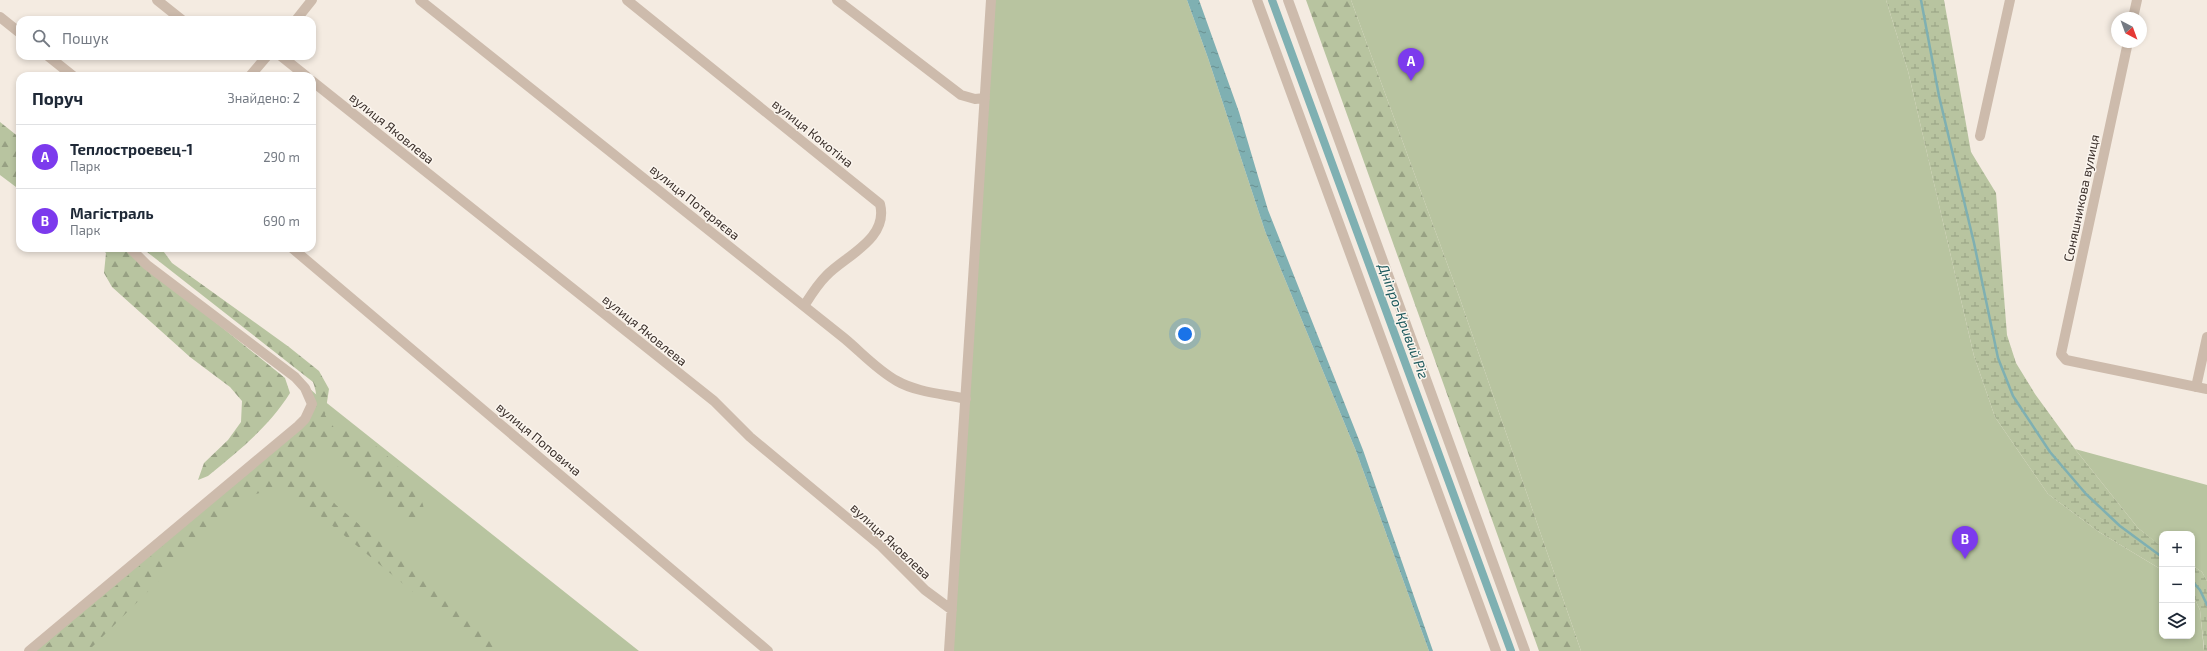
<!DOCTYPE html>
<html lang="uk">
<meta charset="utf-8">
<style>
body{margin:0;font-family:"Exo 2",sans-serif;background:#f2f2f3;color:#1f2937}
.controls{position:absolute;right:12px;bottom:12px;display:grid;overflow:hidden;border-radius:8px;box-shadow:0 2px 6px #0003}
.controls button{width:36px;height:36px;display:grid;place-items:center;padding:0;border:0;border-bottom:1px solid #e0e1e3;background:#fff;color:#1f2937;font:20px sans-serif}
.compass{position:absolute;left:2111px;top:12px;width:36px;height:36px;border-radius:50%;background:#fff;box-shadow:0 2px 6px #0003;rotate:139deg}
.you{position:absolute;left:1185px;top:334px;width:14px;height:14px;margin:-10px;border:3px solid #fff;border-radius:50%;background:#1a73e8;box-shadow:0 0 0 6px #1a73e833}
.badge{display:grid;place-items:center;width:26px;height:26px;border-radius:50%;background:#7c3aed;color:#fff;font-size:13px;font-weight:700}
.pin{position:absolute;translate:-50% -33px;filter:drop-shadow(0 1px 2px #0008)}
.pin::after{content:'';position:absolute;top:21px;width:14px;height:12px;background:inherit;clip-path:polygon(0 0,100% 0,50% 100%)}
.list{margin:0;padding:0;list-style:none}
h2{display:flex;justify-content:space-between;align-items:center;height:52px;margin:0;padding:0 16px;font-size:17px}
h2 small{font-size:13px;font-weight:400;color:#747a83}
.list li{display:grid;grid-template-columns:26px 1fr auto;gap:12px;align-items:center;box-sizing:border-box;height:64px;padding:0 16px;border-top:1px solid #e0e1e3}
.list b{display:block;font-size:15px;white-space:nowrap}
.list p{margin:0;font-size:13px;white-space:nowrap;color:#747a83}
.list em{font-size:13px;font-style:normal;color:#747a83}
.icon{flex:none;width:22px;height:22px;fill:none;stroke:currentColor;stroke-width:2;stroke-linecap:round;stroke-linejoin:round}
.map{position:relative;flex:none;width:2207px;height:651px;overflow:hidden}
.search{position:absolute;background:#fff;box-shadow:0 2px 6px #0003;left:16px;top:16px;width:300px;height:44px;display:flex;align-items:center;gap:10px;box-sizing:border-box;padding:0 14px;border-radius:12px;color:#747a83;font-size:15px}
.panel{position:absolute;background:#fff;box-shadow:0 2px 6px #0003;left:16px;top:72px;width:300px;height:180px;border-radius:12px}
.map>svg:first-child{display:block}
</style>
<div class="map">
<svg width="2207" height="651" viewBox="0 0 2207 651">
<defs>
<pattern id="forest-firs" width="22" height="20" patternUnits="userSpaceOnUse"><rect width="22" height="20" fill="#b8c4a0"/><path d="M5 1l3.5 6h-7zM16 11l3.5 6h-7z" fill="#97a083"/></pattern>
<pattern id="wetland-marsh" width="20" height="14" patternUnits="userSpaceOnUse"><rect width="20" height="14" fill="#b8c4a0"/><path d="M1 5h8M5 5V1M11 12h8M15 12V8" fill="none" stroke="#97a083"/></pattern>
<pattern id="water-ripples" width="26" height="14" patternUnits="userSpaceOnUse"><rect width="26" height="14" fill="#7fb0b2"/><path d="M2 4q2-2 4 0t4 0M15 11q2-2 4 0t4 0" fill="none" stroke="#699091"/></pattern>
</defs>
<rect width="100%" height="100%" fill="#f4ebe1"/>
<path fill="#b8c4a0" d="M991,0H1187L1208,58L1265,231L1356,451L1429,651H949Z
M1351,0H1886L1908,71L1974,356L1995,417L2048,494L2099,532L2162,570V636H2192V593L2200,610L2204,651H1581L1459,296Z
M293,374L318,396L639,651H29L298,426L311,404Z
M2075,449L2207,485V581L2202,572L2192,565V534H2162V547L2159,545L2138,528Z"/>
<path fill="url(#forest-firs)" d="M1306,0H1351L1459,296L1581,651H1539Z
M0,122L20,138V190L0,175Z
M101,248H123L285,378L290,393C268,428 239,450 208,476L198,480L204,463L228,440L241,422L242,401L230,387L190,357L112,287L104,273L106,253Z
M142,248H161L172,263L289,347L319,371L329,389L325,415L335,429C341,430 349,430 354,432C377,442 421,484 424,509C425,512 423,517 422,521L408,518L391,500L327,449L307,453L308,472L336,505L510,651H485L284,486L256,494L221,519L88,651H39L293,436C309,416 323,409 313,382Z"/>
<path fill="url(#wetland-marsh)" d="M1886,0H1944L1971,152L1996,193L2007,335L2016,363L2035,394L2075,449L2138,528L2162,547V570L2099,532L2048,494L1995,417L1974,356L1908,71Z
M2192,565L2202,572L2207,581V651H2204V648L2200,610L2192,593Z"/>
<path fill="url(#water-ripples)" d="M1187,0H1199L1239,112L1268,210L1363,450L1433,651H1429L1356,451L1265,231L1208,58Z"/>
<g fill="none" stroke-linecap="round" stroke-linejoin="round">
<path stroke="#7fb0b2" stroke-width="2.5" d="M1921,0L1939,96L1974,243L1998,358L2013,396L2050,452L2086,494L2120,526L2162,557
M2192,581L2200,590L2207,605"/>
<path stroke="#7fb0b2" stroke-width="8" d="M1272,0L1511,651"/>
<path stroke="#cdbbac" stroke-width="10" d="M157,0L182,20
M420,0L844,338C861,352 877,370 897,381C916,392 944,394 966,399
M627,0L880,204C889,239 845,256 826,276C817,285 811,295 804,306
M837,0L961,95L975,99L985,98
M1257,0L1496,651
M1288,0L1525,651
M0,17L20,33
M2133,18L2137,0
M296,20L312,0
M2128,42L2061,354L2066,360L2207,389
M48,56L73,76
M281,56L306,76
M250,76L267,56
M312,81L714,401L750,437L881,546L925,590L952,610
M1980,136L2010,0
M292,248L768,651
M2196,387L2207,337
M29,651L298,426L305,419L312,404L305,388L295,377L147,265L130,248
M949,651L991,0"/>
</g>
<g text-anchor="middle" dominant-baseline="central" stroke-width="3" stroke-linejoin="round" paint-order="stroke">
<g font-size="13" fill="#3b302b" stroke="#fbf5ee">
<text transform="translate(392 128) rotate(39)">вулиця Яковлева</text>
<text transform="translate(813 133) rotate(39)">вулиця Кокотіна</text>
<text transform="translate(2081 198) rotate(-78)">Соняшникова вулиця</text>
<text transform="translate(695 202) rotate(39)">вулиця Потеряєва</text>
<text transform="translate(645 330) rotate(39)">вулиця Яковлева</text>
<text transform="translate(539 439) rotate(40)">вулиця Поповича</text>
<text transform="translate(891 541) rotate(43)">вулиця Яковлева</text>
</g>
<g font-size="14" font-style="italic" fill="#1f5a5e" stroke="#fbf5ee">
<text transform="translate(1404 321) rotate(70)">Дніпро-Кривий Ріг</text>
</g>
</g>
</svg>
<div class="controls">
<button>+</button>
<button>−</button>
<button><svg class="icon" aria-label="layers" viewBox="0 0 24 24"><path d="M12 4l9 5-9 5-9-5zM3 14l9 5 9-5"/></svg></button>
</div>
<svg class="compass" viewBox="-18 -18 36 36"><path d="M0-13l5 13h-10z" fill="#e53935"/><path d="M0 13l5-13h-10z" fill="#747a83"/></svg>
<div class="you"></div>
<div class="pin badge" style="left:1411px;top:81px">A</div>
<div class="pin badge" style="left:1965px;top:559px">B</div>
<div class="search"><svg class="icon" aria-label="search" viewBox="0 0 24 24"><circle cx="10" cy="10" r="6"/><path d="M15 15l6 6"/></svg>Пошук</div>
<section class="panel">
<h2>Поруч<small>Знайдено: 2</small></h2>
<ul class="list">
<li><span class="badge">A</span><div><b>Теплостроевец-1</b><p>Парк</p></div><em>290 m</em></li>
<li><span class="badge">B</span><div><b>Магістраль</b><p>Парк</p></div><em>690 m</em></li>
</ul>
</section>
</div>
